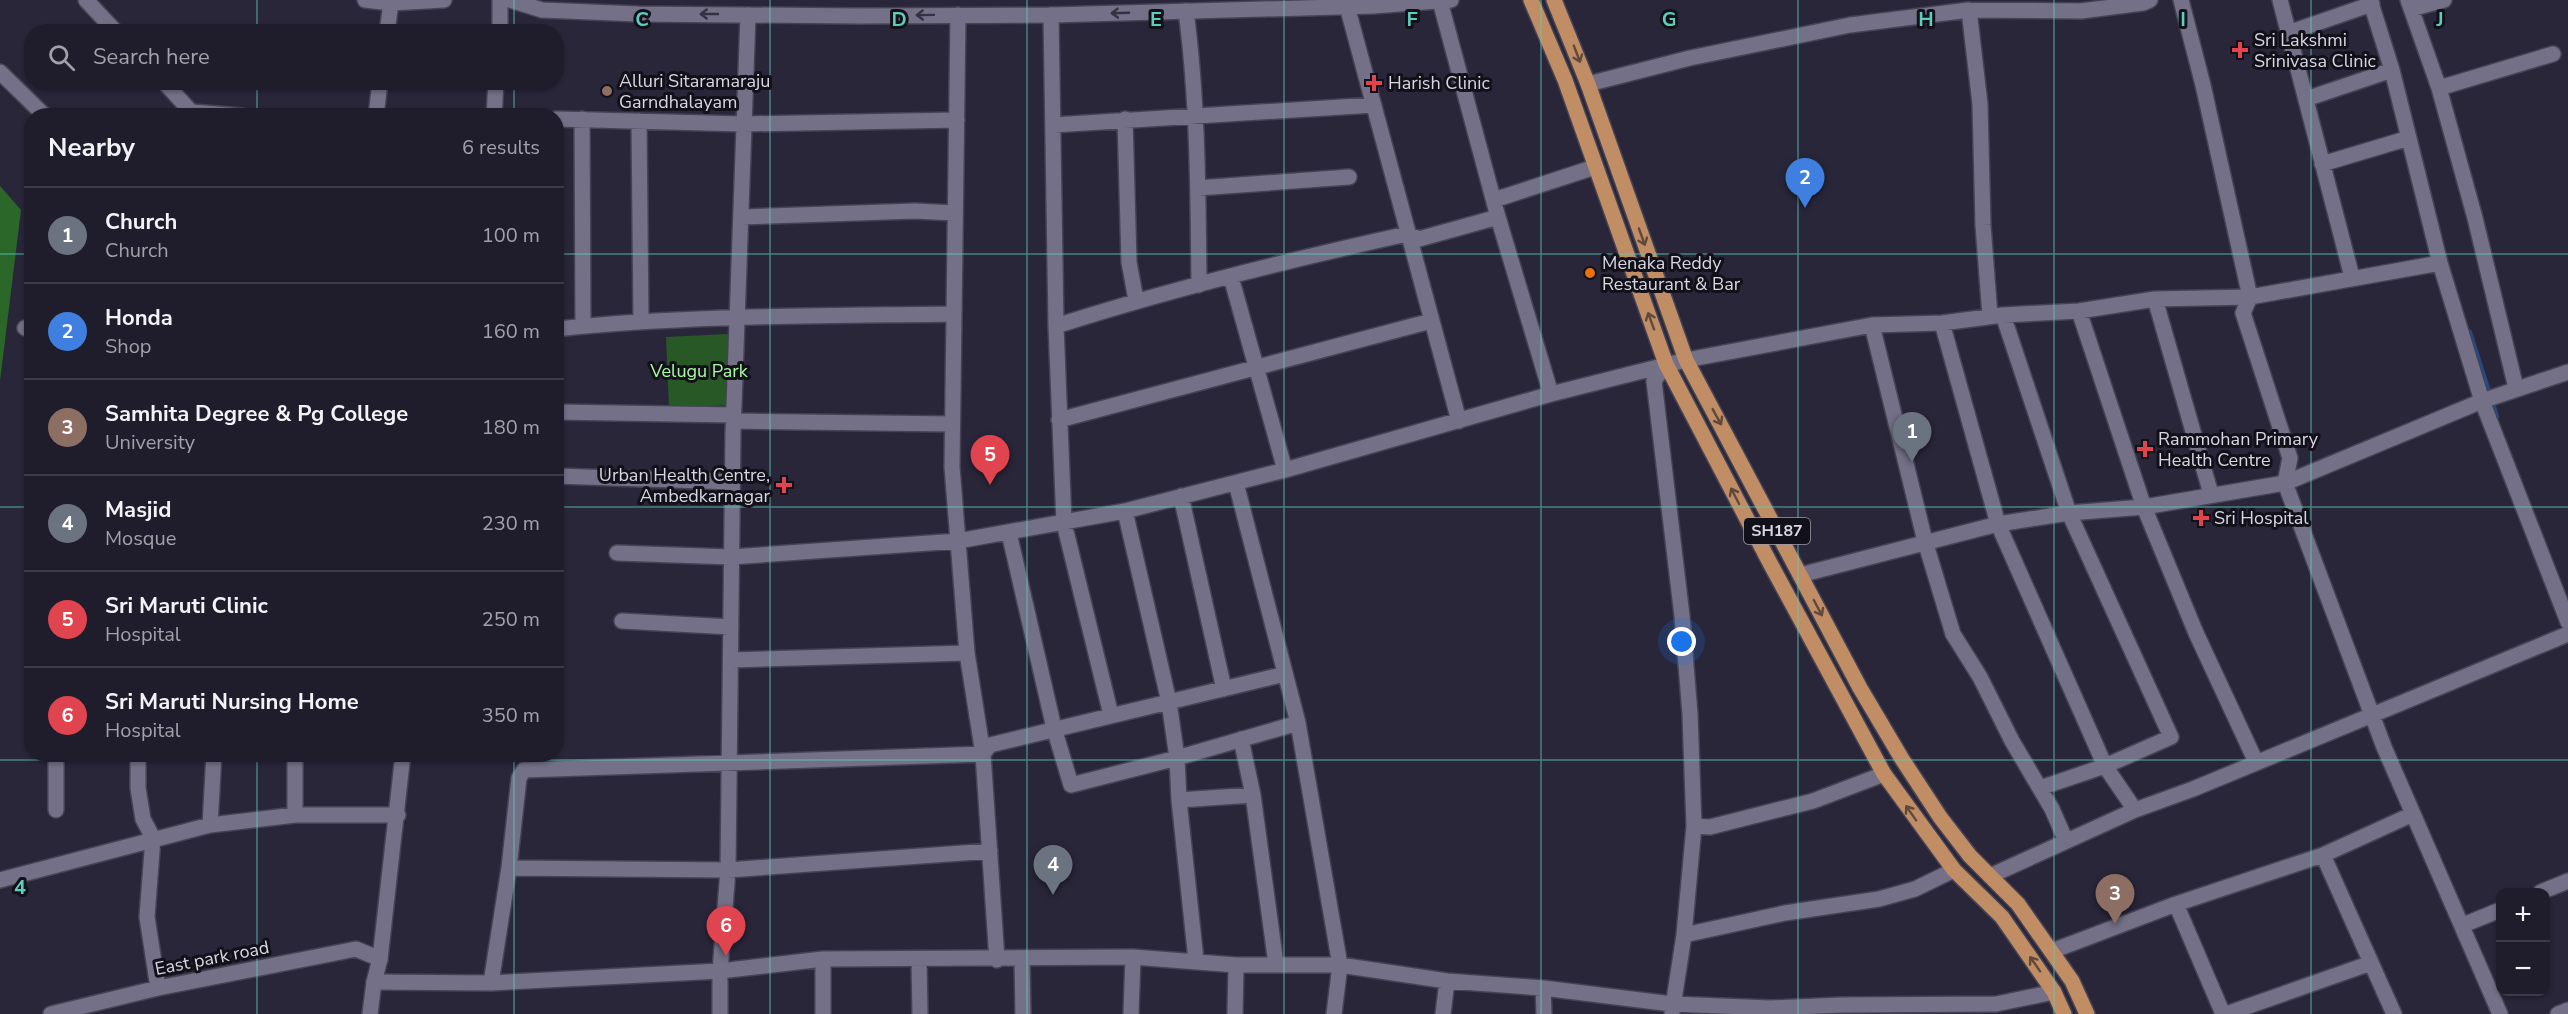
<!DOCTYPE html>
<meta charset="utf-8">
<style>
body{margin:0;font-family:"Nunito Sans",sans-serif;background:#2c2938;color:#f1f3f6}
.controls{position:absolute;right:18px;bottom:18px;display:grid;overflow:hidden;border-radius:12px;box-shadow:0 2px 4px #0004}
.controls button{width:54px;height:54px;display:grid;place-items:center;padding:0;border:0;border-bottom:2px solid #3c3a48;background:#1f1c2c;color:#f1f3f6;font:30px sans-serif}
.you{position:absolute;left:1682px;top:642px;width:21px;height:21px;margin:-15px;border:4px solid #fff;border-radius:50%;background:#1a73e8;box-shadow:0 0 0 9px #1a73e833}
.badge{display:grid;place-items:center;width:39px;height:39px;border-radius:50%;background:#8c9099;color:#fff;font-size:20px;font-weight:700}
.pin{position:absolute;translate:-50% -50px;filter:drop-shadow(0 2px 3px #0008)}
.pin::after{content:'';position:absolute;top:32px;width:21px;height:18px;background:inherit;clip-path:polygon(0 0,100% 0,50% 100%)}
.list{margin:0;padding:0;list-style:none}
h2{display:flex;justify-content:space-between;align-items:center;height:78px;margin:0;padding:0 24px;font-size:26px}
h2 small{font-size:20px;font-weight:400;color:#a1a1a9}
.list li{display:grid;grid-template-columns:39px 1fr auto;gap:18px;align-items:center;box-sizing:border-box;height:96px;padding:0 24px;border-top:2px solid #3c3a48}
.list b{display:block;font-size:22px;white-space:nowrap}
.list p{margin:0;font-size:20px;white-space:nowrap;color:#a1a1a9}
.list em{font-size:20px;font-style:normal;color:#a1a1a9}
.icon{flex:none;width:33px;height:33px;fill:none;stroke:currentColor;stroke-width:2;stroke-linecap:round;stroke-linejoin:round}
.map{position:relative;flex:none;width:2568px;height:1014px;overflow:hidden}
.search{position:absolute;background:#1f1c2c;box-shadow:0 2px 4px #0004;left:24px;top:24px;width:540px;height:66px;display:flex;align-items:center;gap:15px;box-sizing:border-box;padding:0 21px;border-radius:24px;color:#a1a1a9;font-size:22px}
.panel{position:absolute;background:#1f1c2c;box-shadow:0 2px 4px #0004;left:24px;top:108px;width:540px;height:654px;border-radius:24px}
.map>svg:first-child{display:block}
</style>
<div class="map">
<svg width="2568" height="1014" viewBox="0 0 2568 1014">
<rect width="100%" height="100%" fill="#29263a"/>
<path fill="#295827" d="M728,334L731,405L669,408L666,337Z"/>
<path fill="#2a6728" d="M0,186L21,210L0,381Z"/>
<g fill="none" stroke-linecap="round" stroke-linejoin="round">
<path stroke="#224988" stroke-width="6" d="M2469,332L2496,416"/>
<g stroke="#454353" stroke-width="18">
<path id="street" d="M86,0L116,32
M2181,0L2203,85L2250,297L2243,313L2290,458L2285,483L2384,747L2500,1014
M2280,0L2352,277
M2370,0L2392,70L2440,263L2482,401L2568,622
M2408,0L2439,88L2475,218L2516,388
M1440,1L1498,217L1551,394
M1347,6L1459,421
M2411,9L2444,0
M1969,10L1980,104L1983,225L1990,316
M1186,11C1198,102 1198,193 1199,285
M958,15L952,467L967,653L983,754L997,960
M1051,15L1056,326L1064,523L1111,715
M387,32L391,3
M2288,33L2372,4
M0,72L45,116
M164,82L195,116
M1588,84L1690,58L1850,25L1969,10L2081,11L2143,3L2150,0
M2439,88L2553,54
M2306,99L2392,70
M192,112L242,116
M376,116L380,82
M556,119L743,124L957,120
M582,119L583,326
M1125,119L1129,262L1136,300
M639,121L641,322
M1053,125L1374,105
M2322,164L2409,138
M1198,188L1349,177
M1494,200L1595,167
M741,217L915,211L954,213
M1231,277L1285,470
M2155,299L2211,494
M2079,311L2144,507L2196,633L2256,762
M2003,315L2069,513L2171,737L2105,766L2040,788
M1942,323L1998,524L2105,766L2135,810
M1872,325L1925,541L1953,634L1980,677L2012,741L2052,809L2066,841
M1056,326C1171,289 1289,260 1407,234L1419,239L1498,217
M25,328L32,325
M556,329C688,315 821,316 954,314
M1666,364L1654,381L1682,616L1690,714L1694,826L1684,935L1672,1013
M556,412L734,415
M1059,420L1431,321
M733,421L952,424
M556,476L732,482
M1236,483L1298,723L1340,965L1334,1014
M1181,496L1224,689
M1125,511L1169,702L1177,758L1179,800L1196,960
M1009,533L1054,728L1071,785L1177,758L1298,723
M617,553L731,557L958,541L1125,511L1285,470L1551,394L1686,360L1872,325L1942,323L2003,315L2079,311L2155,299L2250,297L2440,263
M622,621L731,627
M732,660L967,653
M1241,739L1253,795L1276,964
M56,754V810
M138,754V788L143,819L153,838L147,917L158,988
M295,754V815
M1179,800L1253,795
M210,825L214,754
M1694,826L1710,827L1813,801L1884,774
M2323,855L2394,1014
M509,868L728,870L990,851
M1990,876L2135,810L2193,789L2568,634
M0,880L210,825L295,815H398
M2541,892L2568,881
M2176,904L2223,1014
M2463,925L2500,910
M1684,935L1785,913L1879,899L1915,889L1954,870
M2052,951L2176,904L2323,855L2413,814
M1022,959L1023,1014
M919,960L920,1014
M374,982L491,983L720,971L823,959L1133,957L1236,965H1340L1447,981L1543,988L1672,1004L1771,1008L1842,1005L1996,1004L2054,992
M491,983L509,868L519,778L524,770L983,754L990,745L1285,674
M1543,988L1544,1014
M51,1014L158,988L356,949L380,959
M720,1014V971L728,870L733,432L748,15
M823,1014V959
M1131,1014L1133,957
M1235,1014L1236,965
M1443,1014L1447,981
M2226,1014L2371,963
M2558,1014L2568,1010"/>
</g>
<g stroke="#454353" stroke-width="18">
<path id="secondary" d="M365,0L391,3L444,0
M510,0L542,10L638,14L859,16L1051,15L1373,6L1451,0
M500,32V0
M494,116L496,82
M1800,575L1998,524L2069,513L2144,507L2285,483L2482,401L2568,372
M370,1014L374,982L380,959L403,754"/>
</g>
<g stroke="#454353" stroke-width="18">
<path id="primary" d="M1531,0L1565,80L1666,364L1770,563L1884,774L1954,870L2002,917L2054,992L2064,1014
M1554,0L1588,84L1686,360L1860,688L1902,759L1940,817L1970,856L2018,904L2072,981L2087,1014"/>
</g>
<use href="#street" stroke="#737087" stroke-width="15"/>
<use href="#secondary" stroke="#737087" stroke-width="15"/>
<use href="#primary" stroke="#c08d65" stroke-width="15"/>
</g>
<defs><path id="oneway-shaft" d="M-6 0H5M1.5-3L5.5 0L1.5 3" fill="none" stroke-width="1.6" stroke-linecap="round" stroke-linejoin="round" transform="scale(1.5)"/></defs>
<g stroke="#343240">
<use href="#oneway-shaft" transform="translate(1120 13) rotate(178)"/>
<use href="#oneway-shaft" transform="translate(709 14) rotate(-180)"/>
<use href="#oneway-shaft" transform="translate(925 15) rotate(179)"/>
</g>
<g stroke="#60493b">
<use href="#oneway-shaft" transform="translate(1577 54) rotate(69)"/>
<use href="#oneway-shaft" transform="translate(1642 237) rotate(70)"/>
<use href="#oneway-shaft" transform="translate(1651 321) rotate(-110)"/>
<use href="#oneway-shaft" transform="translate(1717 417) rotate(61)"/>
<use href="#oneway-shaft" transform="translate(1735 496) rotate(-117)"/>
<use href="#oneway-shaft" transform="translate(1818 608) rotate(62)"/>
<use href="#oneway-shaft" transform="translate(1911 813) rotate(-125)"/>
<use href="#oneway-shaft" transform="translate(2035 964) rotate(-125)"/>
</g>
<path fill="none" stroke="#5bcebc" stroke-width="1.5" stroke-opacity="0.55" d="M257,0V32M514,0V32M770,0V1014M1027,0V1014M1284,0V1014M1541,0V1014M1798,0V1014M2054,0V1014M2311,0V1014M257,82V116M514,82V116M0,254H32M556,254H2568M0,507H32M556,507H2568M257,754V1014M514,754V1014M0,760H2568"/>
<g fill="#e0444e" stroke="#121119" stroke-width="2">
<path d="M2237 41h6v6h6v6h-6v6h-6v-6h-6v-6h6z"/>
<path d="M1371 74h6v6h6v6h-6v6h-6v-6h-6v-6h6z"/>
<path d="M2142 440h6v6h6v6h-6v6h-6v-6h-6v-6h6z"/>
<path d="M781 476h6v6h6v6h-6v6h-6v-6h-6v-6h6z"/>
<path d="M2198 509h6v6h6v6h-6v6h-6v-6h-6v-6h6z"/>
</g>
<circle fill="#8d6e63" stroke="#121119" stroke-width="2" cx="607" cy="91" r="6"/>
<circle fill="#e8710a" stroke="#121119" stroke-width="2" cx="1590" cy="273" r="6"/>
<g text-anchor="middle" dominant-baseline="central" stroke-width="6" stroke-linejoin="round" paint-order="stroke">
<rect fill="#121119" stroke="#9d9ba6" stroke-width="1.5" x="1744" y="518" width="66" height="26" rx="4.5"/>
<g font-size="16" font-weight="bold" fill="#d8d6e3">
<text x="1777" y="531">SH187</text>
</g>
<g font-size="18" fill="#d8d6e3" stroke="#121119" text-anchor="start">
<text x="2254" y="40">Sri Lakshmi<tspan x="2254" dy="21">Srinivasa Clinic</tspan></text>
<text x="619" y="81">Alluri Sitaramaraju<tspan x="619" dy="21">Garndhalayam</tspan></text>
<text x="1388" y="83">Harish Clinic</text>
<text x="1602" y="263">Menaka Reddy<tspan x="1602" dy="21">Restaurant &amp; Bar</tspan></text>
<text x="2158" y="439">Rammohan Primary<tspan x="2158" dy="21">Health Centre</tspan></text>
<text x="770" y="475" text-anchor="end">Urban Health Centre,<tspan x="770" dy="21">Ambedkarnagar</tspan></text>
<text x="2214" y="518">Sri Hospital</text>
</g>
<g font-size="18" fill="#a8fba2" stroke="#121119">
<text x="699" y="371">Velugu Park</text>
</g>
<g font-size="18" fill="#d8d6e3" stroke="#121119">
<text transform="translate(212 958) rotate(-11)">East park road</text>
</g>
</g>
<g font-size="20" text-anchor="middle" font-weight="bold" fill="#5bcebc" stroke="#121119" stroke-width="6" stroke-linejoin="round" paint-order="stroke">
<text x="642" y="26">C</text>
<text x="899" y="26">D</text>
<text x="1156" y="26">E</text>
<text x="1412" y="26">F</text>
<text x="1669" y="26">G</text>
<text x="1926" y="26">H</text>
<text x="2183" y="26">I</text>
<text x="2440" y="26">J</text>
<text x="20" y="894">4</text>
</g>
</svg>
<div class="controls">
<button>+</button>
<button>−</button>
</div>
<div class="you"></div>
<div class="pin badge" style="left:1912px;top:462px;background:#6b7280">1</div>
<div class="pin badge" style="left:1805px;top:208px;background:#3f7fe0">2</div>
<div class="pin badge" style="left:2115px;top:924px;background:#8d6e63">3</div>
<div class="pin badge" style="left:1053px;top:895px;background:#6b7280">4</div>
<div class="pin badge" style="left:990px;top:485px;background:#e0444e">5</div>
<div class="pin badge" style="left:726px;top:956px;background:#e0444e">6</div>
<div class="search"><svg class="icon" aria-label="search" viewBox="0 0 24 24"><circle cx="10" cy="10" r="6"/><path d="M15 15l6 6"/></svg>Search here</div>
<section class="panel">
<h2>Nearby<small>6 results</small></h2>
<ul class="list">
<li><span class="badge" style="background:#6b7280">1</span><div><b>Church</b><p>Church</p></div><em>100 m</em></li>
<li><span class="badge" style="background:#3f7fe0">2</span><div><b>Honda</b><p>Shop</p></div><em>160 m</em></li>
<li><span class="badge" style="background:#8d6e63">3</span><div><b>Samhita Degree &amp; Pg College</b><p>University</p></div><em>180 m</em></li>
<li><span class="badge" style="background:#6b7280">4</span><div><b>Masjid</b><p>Mosque</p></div><em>230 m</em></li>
<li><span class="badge" style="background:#e0444e">5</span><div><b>Sri Maruti Clinic</b><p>Hospital</p></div><em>250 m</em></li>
<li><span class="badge" style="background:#e0444e">6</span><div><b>Sri Maruti Nursing Home</b><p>Hospital</p></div><em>350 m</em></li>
</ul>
</section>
</div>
